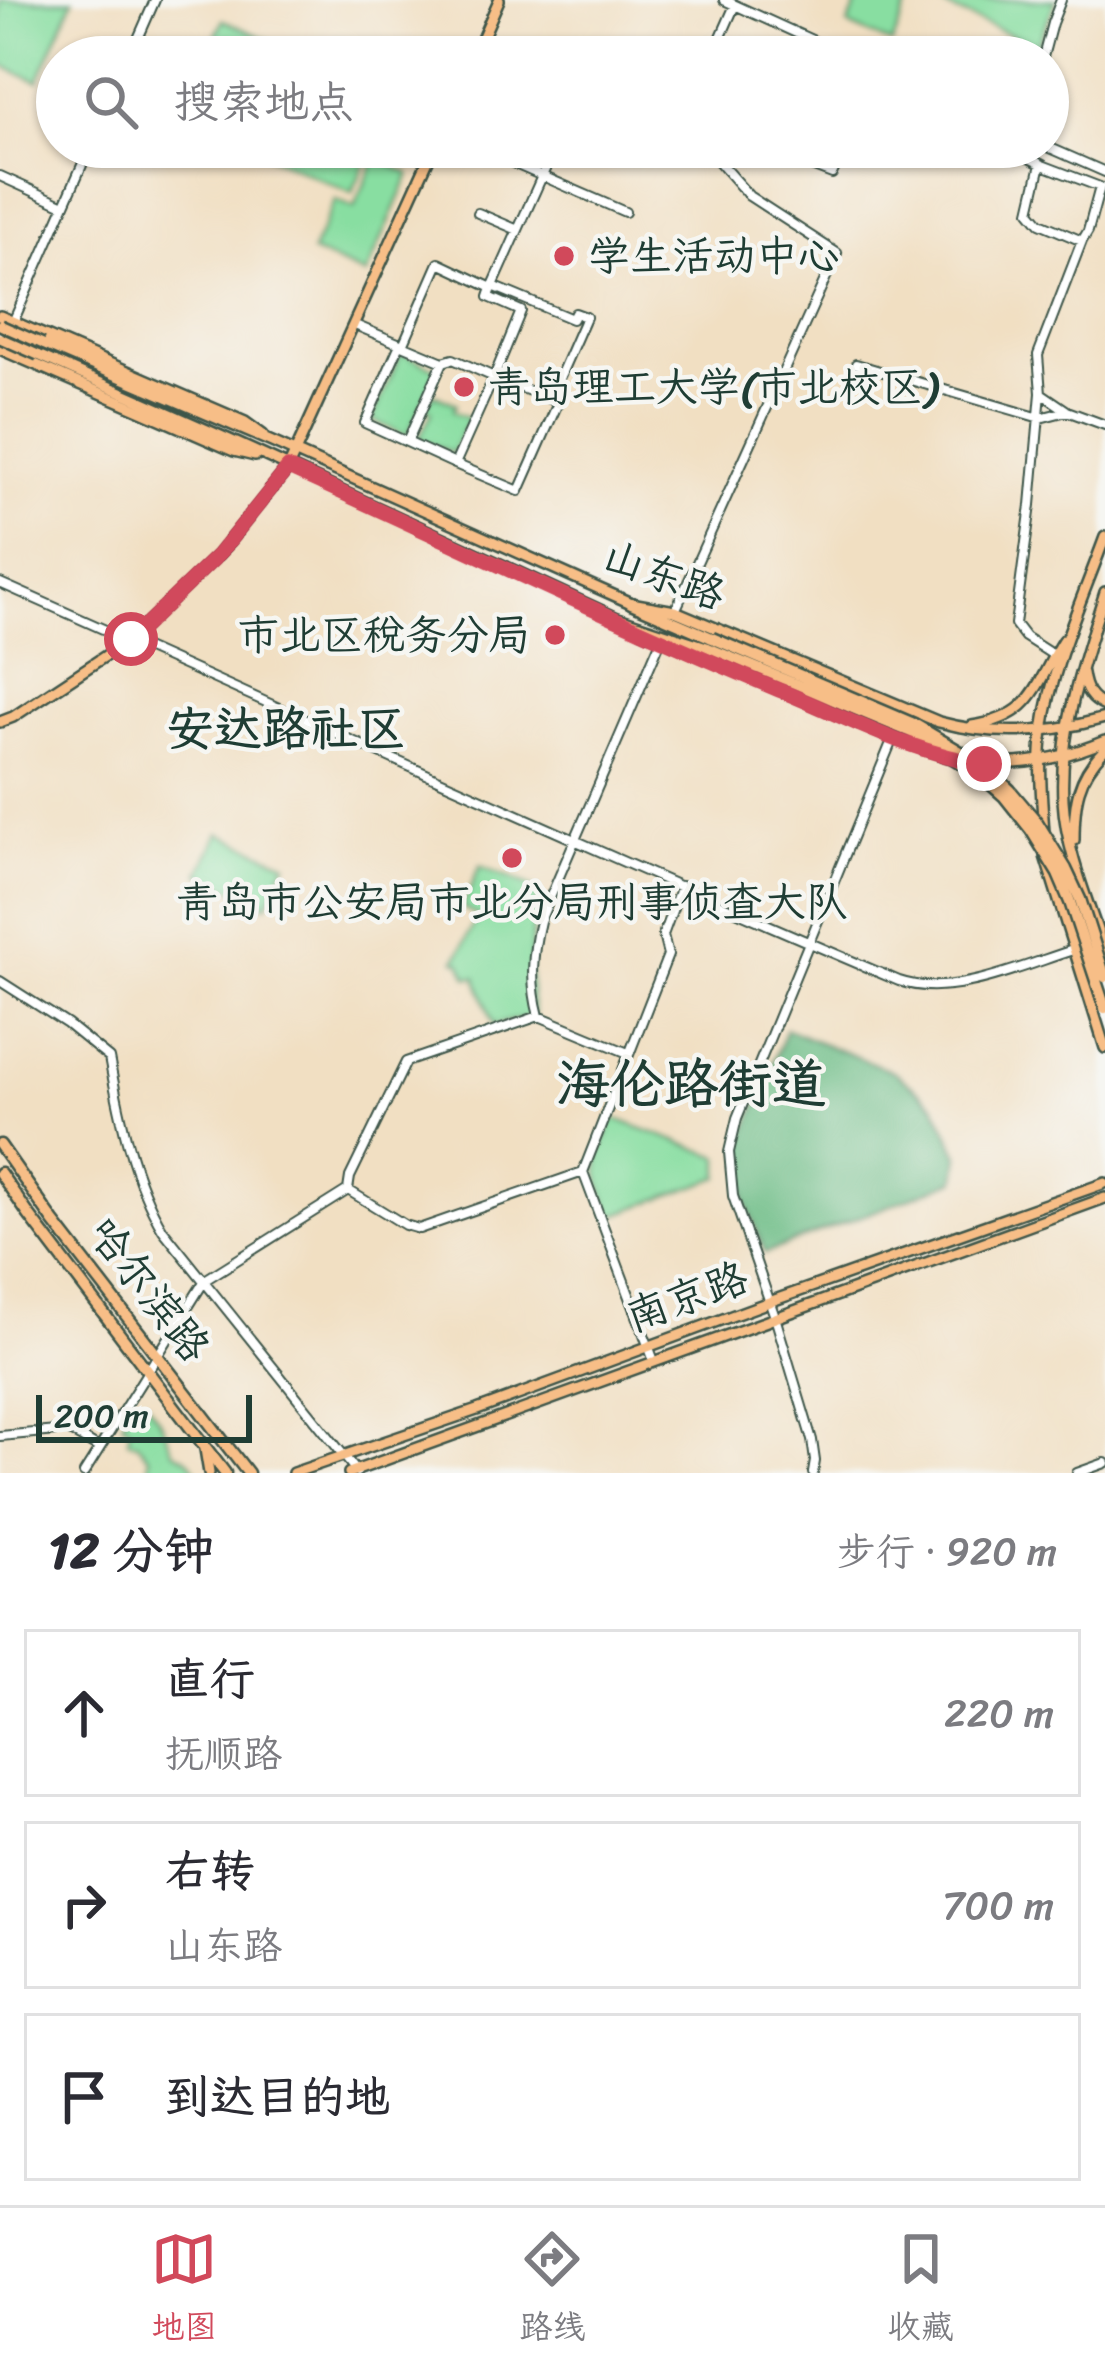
<!DOCTYPE html>
<html lang="zh">
<meta charset="utf-8">
<style>
body{margin:0;font-family:Sriracha,"LXGW WenKai TC",sans-serif;background:#f7f7f7;color:#2b2b33}
.scale{position:absolute;left:36px;bottom:30px;width:216px;box-sizing:border-box;padding-left:12px;border:6px solid #1f3d34;border-top:0;font-size:33px;line-height:42px;white-space:nowrap;color:#1f3d34;-webkit-text-stroke:9px #f6f6f2;paint-order:stroke}
.stop{position:absolute;width:36px;height:36px;margin:-27px;border:9px solid #d1495b;border-radius:50%;background:#fff}
.stop.end{background:#d1495b;border-color:#fff;box-shadow:0 3px 12px #0008}
.list{margin:0;padding:0;list-style:none}
h2{display:flex;justify-content:space-between;align-items:center;height:156px;margin:0;padding:0 48px;font-size:51px}
h2 small{font-size:39px;font-weight:400;color:#7c7c81}
.list li{display:grid;grid-template-columns:78px 1fr auto;gap:36px;align-items:center;box-sizing:border-box;height:168px;margin:0 24px 24px;padding:0 24px;border:3px solid #e1e1e2;border-radius:0px}
.list b{display:block;font-size:45px;white-space:nowrap}
.list p{margin:0;font-size:39px;white-space:nowrap;color:#7c7c81}
.list em{font-size:39px;font-style:normal;color:#7c7c81}
.icon{flex:none;width:66px;height:66px;fill:none;stroke:currentColor;stroke-width:2;stroke-linecap:round;stroke-linejoin:round}
.map{position:relative;flex:none;width:1105px;height:1473px;overflow:hidden}
.search{position:absolute;background:#fff;box-shadow:0 3px 9px #0004;left:36px;right:36px;top:36px;height:132px;display:flex;align-items:center;gap:30px;box-sizing:border-box;padding:0 42px;border-radius:66px;color:#7c7c81;font-size:45px}
.sheet{height:732px;background:#fff}
nav{display:flex;justify-content:space-around;align-items:center;box-sizing:border-box;height:168px;border-top:3px solid #e1e1e2;background:#fff;font-size:33px;color:#7c7c81}
nav a{display:grid;justify-items:center;gap:6px}
nav .on{color:#d1495b}
.map>svg:first-child{display:block}
</style>
<div class="map">
<svg width="1105" height="1473" viewBox="0 0 1105 1473">
<rect width="100%" height="100%" fill="#f6f6f2"/>
<filter id="ink" filterUnits="userSpaceOnUse"><feTurbulence type="fractalNoise" baseFrequency=".00833" numOctaves="2"/><feDisplacementMap in="SourceGraphic" scale="24" xChannelSelector="R" yChannelSelector="G"/><feConvolveMatrix kernelMatrix="1 2 1 2 8 2 1 2 1" color-interpolation-filters="sRGB"/></filter>
<filter id="wash" filterUnits="userSpaceOnUse"><feTurbulence type="fractalNoise" baseFrequency=".004" numOctaves="4" result="noise"/><feDisplacementMap in="SourceGraphic" scale="48" xChannelSelector="R" yChannelSelector="G"/><feGaussianBlur stdDeviation="2.7" result="paint"/><feColorMatrix in="noise" values="0 0 0 0 0 0 0 0 0 0 0 0 0 0 0 0 0 1.4 0 .05"/><feComposite in="paint" operator="in"/></filter>
<g filter="url(#wash)">
<rect width="100%" height="100%" fill="#f1dfc2"/>
<path fill="#88dea1" stroke="#548e6a" stroke-width="3" d="M0,0H73L38,81L0,65Z
M859,0H910L892,44L848,25Z
M929,0H1056L1037,46Z
M223,20L307,57H206Z
M249,147H373L352,193Z
M376,158L410,174L366,275L312,252L335,200L354,208Z
M401,353L437,369L407,436L372,420Z
M433,394L456,404L453,411L469,418L452,453L419,438L432,412L426,408Z
M219,833L286,863L267,905L200,874Z
M480,866L538,890C532,933 526,972 534,1015L494,1025L476,977H468L461,962L456,960L478,916L462,907Z
M613,1118L720,1157V1177L612,1216C592,1165 595,1168 613,1118Z
M138,1399L145,1400L162,1424L173,1451L189,1460L199,1473L153,1472L148,1464L149,1458L137,1443L128,1440L130,1428L122,1422Z"/>
<path fill="#6ebd87" stroke="#467d5e" stroke-width="3" d="M786,1029L895,1072L935,1105L959,1155L956,1180L765,1253L745,1199L743,1141Z"/>
</g>
<g filter="url(#ink)">
<g fill="none" stroke-linecap="round" stroke-linejoin="round">
<g stroke="#3e5549" stroke-width="12">
<path id="minor" d="M724,0L849,57
M480,45L506,57
M130,57L155,0
M712,57L735,5
M1043,57L1052,23L1061,0
M476,147L625,212
M794,147L790,158L832,174L845,147
M1006,147L1041,164L1045,166L1100,187L1088,231L1082,241L1040,223L1030,211L1041,164
M1048,147L1105,172
M0,176L64,205
M478,213L518,230
M492,288L555,147
M355,325L443,362L453,359L494,377L455,464L407,442L443,362
M400,344L365,423L407,442
M3,345L90,147
M403,345L439,263L492,288L489,297L521,311L494,377L550,399
M856,364L1040,418L1067,411L1105,425
M1041,393L1031,505L1015,624L1025,637L1053,655
M1066,410L1041,393L1038,355L1082,241
M455,464L519,491L558,403L550,399L586,317L575,313L572,319L493,286
M0,583C299,716 597,853 899,981C951,999 1022,966 1073,950
M675,611L837,253L749,196L706,147
M0,981L67,1024L109,1058C120,1117 132,1178 163,1230L357,1472
M539,1016C530,983 532,954 540,921L661,640
M348,1190L350,1177L406,1062L539,1016L628,1053
M348,1190L405,1225L419,1229L583,1172
M654,1361L583,1172L668,955L663,935L681,886
M0,1436L68,1430L99,1448
M84,1473L205,1280L348,1190
M813,1473L815,1461L812,1440L775,1317L733,1196L729,1152L737,1118L893,738
M1077,1473L1105,1463"/>
</g>
<g stroke="#3e5549" stroke-width="14">
<path id="major" d="M474,57L499,0
M0,316L245,422L263,435
M43,344L272,442L631,603L675,611L939,722C995,737 1049,734 1105,718
M0,349L234,451L255,456
M38,355L239,444L622,620
M1105,592C1084,659 1059,728 1063,800C1066,852 1089,904 1105,953
M642,630L893,738L948,757
M1082,673C1084,689 1090,700 1105,706
M0,722L13,717L131,639L218,555L288,468L434,147
M972,726C1035,716 1034,686 1063,640
M982,763C1025,766 1065,758 1105,741
M1044,833C1042,799 1038,766 1043,731C1052,664 1082,600 1105,537
M1074,840C1074,802 1077,777 1105,749
M1045,856L1105,1048
M205,1449L209,1473
M293,1473L477,1410L769,1302L1105,1183
M349,1473L1105,1198"/>
</g>
<g stroke="#3e5549" stroke-width="15">
<path id="highway" d="M631,603L712,638
M620,619L708,648
M0,1145L54,1222L248,1473
M0,1173L29,1215L225,1473"/>
</g>
<use href="#minor" stroke="#fff" stroke-width="8"/>
<use href="#major" stroke="#f7be87" stroke-width="9"/>
<use href="#highway" stroke="#f7be87" stroke-width="10"/>
<g stroke="#3e5549" stroke-width="14" stroke-linecap="butt">
<path id="major-bridge" d="M0,325L43,344
M0,338L38,355"/>
</g>
<g stroke="#3e5549" stroke-width="15" stroke-linecap="butt">
<path id="highway-bridge" d="M712,638L914,724L986,767L1010,790L1037,822L1066,869L1080,899L1105,977
M708,648L910,732L979,774L1004,796L1031,830L1058,874L1070,902L1105,1008"/>
</g>
<use href="#major-bridge" stroke="#f7be87" stroke-width="9"/>
<use href="#highway-bridge" stroke="#f7be87" stroke-width="10"/>
</g>
</g>
<g fill="none" stroke-linecap="round" stroke-linejoin="round" filter="url(#ink)">
<path stroke="#d1495b" stroke-width="15" d="M131,639L218,555L288,468C451,542 613,621 779,690C846,717 911,753 984,764"/>
</g>
<g fill="#d1495b" stroke="#f6f6f2" stroke-width="4.5">
<circle cx="564" cy="256" r="12"/>
<circle cx="464" cy="387" r="12"/>
<circle cx="555" cy="635" r="12"/>
<circle cx="512" cy="858" r="12"/>
</g>
<g text-anchor="middle" dominant-baseline="central" stroke-width="9" stroke-linejoin="round" paint-order="stroke">
<g font-size="42" fill="#1f3d34" stroke="#f6f6f2" text-anchor="start">
<text x="588" y="256">学生活动中心</text>
<text x="488" y="387">青岛理工大学(市北校区)</text>
<text x="531" y="635" text-anchor="end">市北区税务分局</text>
<text x="512" y="902" text-anchor="middle">青岛市公安局市北分局刑事侦查大队</text>
</g>
<g font-size="42" fill="#1f3d34" stroke="#f6f6f2">
<text transform="translate(664 575) rotate(20)">山东路</text>
<text transform="translate(149 1290) rotate(52)">哈尔滨路</text>
<text transform="translate(687 1297) rotate(-20)">南京路</text>
</g>
<g font-size="48" font-weight="bold" fill="#1f3d34" stroke="#f6f6f2">
<text x="286" y="728">安达路社区</text>
</g>
<g font-size="54" font-weight="bold" fill="#1f3d34" stroke="#f6f6f2">
<text x="691" y="1084">海伦路街道</text>
</g>
</g>
</svg>
<div class="scale">200 m</div>
<div class="stop" style="left:131px;top:639px"></div>
<div class="stop end" style="left:984px;top:764px"></div>
<div class="search"><svg class="icon" aria-label="search" viewBox="0 0 24 24"><circle cx="10" cy="10" r="6"/><path d="M15 15l6 6"/></svg>搜索地点</div>
</div>
<section class="sheet">
<h2>12 分钟<small>步行 · 920 m</small></h2>
<ul class="list">
<li><svg class="icon" aria-label="ahead" viewBox="0 0 24 24"><path d="M12 20V5M6 11l6-6 6 6"/></svg><div><b>直行</b><p>抚顺路</p></div><em>220 m</em></li>
<li><svg class="icon" aria-label="right" viewBox="0 0 24 24"><path d="M7 20v-9h11M14 6l5 5-5 5"/></svg><div><b>右转</b><p>山东路</p></div><em>700 m</em></li>
<li><svg class="icon" aria-label="arrive" viewBox="0 0 24 24"><path d="M6 21V4h12l-3 4 3 4H6"/></svg><div><b>到达目的地</b></div></li>
</ul>
</section>
<nav>
<a class="on"><svg class="icon" aria-label="map" viewBox="0 0 24 24"><path d="M3 6l6-2 6 2 6-2v14l-6 2-6-2-6 2zM9 4v14M15 6v14"/></svg>地图</a>
<a><svg class="icon" aria-label="directions" viewBox="0 0 24 24"><path d="M12 3l9 9-9 9-9-9zM9 14v-3h6M13 9l2 2-2 2"/></svg>路线</a>
<a><svg class="icon" aria-label="saved" viewBox="0 0 24 24"><path d="M7 4h10v16l-5-4-5 4z"/></svg>收藏</a>
</nav>
